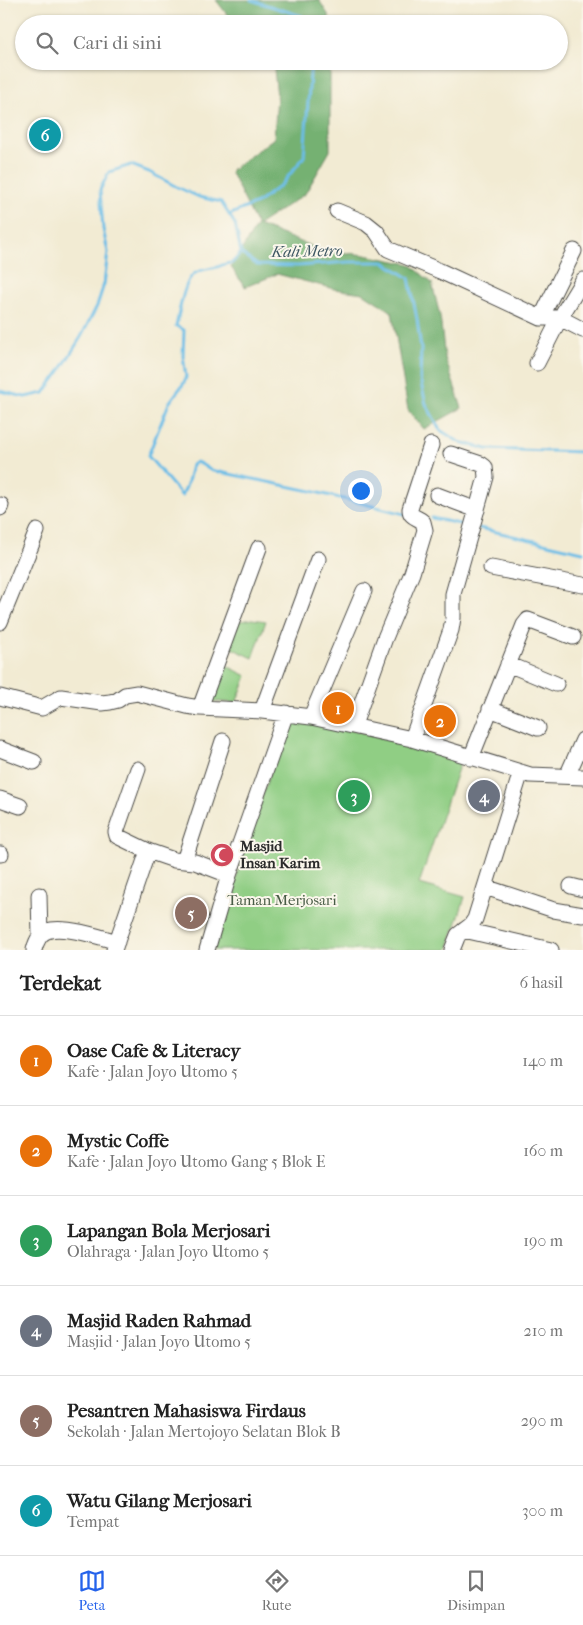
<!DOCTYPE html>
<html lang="id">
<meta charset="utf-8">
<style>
body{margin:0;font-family:"IM FELL French Canon",serif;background:#f2f2f2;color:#222}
.you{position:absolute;left:360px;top:490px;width:18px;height:18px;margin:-12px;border:4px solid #fff;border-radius:50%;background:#1a73e8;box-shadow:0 0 0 8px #1a73e833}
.badge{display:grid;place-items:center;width:32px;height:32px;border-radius:50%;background:#2563eb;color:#fff;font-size:16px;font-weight:700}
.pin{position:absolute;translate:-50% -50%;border:2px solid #fff;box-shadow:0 1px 5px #0006}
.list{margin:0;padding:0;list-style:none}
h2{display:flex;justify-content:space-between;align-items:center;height:65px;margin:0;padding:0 20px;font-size:21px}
h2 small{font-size:16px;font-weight:400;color:#767676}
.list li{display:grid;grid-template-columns:32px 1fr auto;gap:15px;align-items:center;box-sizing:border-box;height:90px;padding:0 20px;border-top:1px solid #e0e0e0}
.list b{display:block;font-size:19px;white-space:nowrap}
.list p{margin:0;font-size:16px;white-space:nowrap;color:#767676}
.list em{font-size:16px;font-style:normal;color:#767676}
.icon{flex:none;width:28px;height:28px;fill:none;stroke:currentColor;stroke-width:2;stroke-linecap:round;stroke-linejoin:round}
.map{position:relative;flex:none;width:583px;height:950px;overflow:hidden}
.search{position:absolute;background:#fff;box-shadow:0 1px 4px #0004;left:15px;right:15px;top:15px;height:55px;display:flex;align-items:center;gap:12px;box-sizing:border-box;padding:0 18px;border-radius:28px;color:#767676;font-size:19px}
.sheet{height:605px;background:#fff}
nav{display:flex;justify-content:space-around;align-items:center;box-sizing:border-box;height:70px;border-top:1px solid #e0e0e0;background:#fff;font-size:14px;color:#767676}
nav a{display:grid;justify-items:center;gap:2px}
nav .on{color:#2563eb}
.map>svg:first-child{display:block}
</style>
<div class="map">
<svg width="583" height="950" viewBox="0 0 583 950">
<rect width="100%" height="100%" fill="#fbf7ec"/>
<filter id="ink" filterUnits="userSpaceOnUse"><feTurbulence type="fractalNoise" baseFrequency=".02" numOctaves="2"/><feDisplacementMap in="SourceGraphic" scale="10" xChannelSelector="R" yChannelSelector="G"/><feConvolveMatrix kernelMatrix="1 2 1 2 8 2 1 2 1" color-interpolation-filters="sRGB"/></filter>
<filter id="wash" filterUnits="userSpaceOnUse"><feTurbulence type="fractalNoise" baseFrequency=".0096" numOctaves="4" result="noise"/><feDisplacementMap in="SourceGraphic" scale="20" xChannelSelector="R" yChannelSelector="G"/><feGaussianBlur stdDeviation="1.12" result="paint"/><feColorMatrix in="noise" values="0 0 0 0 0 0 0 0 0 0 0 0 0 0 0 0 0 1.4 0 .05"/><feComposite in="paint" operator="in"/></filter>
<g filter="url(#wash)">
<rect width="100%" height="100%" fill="#f2ebd3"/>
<path fill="#90ce84" stroke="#5e7c58" d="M252,619L266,621L253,658L227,646L236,620L242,621Z
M219,662L247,676L236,703L206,701Z
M288,719L353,730L461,760L419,884L465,897L448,950H214L248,839Z"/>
<path fill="#74b172" stroke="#506e4e" d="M216,0H319L329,16V24H240L229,17Z
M273,61H330V151L305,194L258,225L321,250L365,255L410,264L432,283L440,316L445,358L462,408L424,429L408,410L392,312L363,293L334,289L277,274L245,287L231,267L257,225L230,171L274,138L277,96Z"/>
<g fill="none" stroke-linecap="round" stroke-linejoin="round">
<path stroke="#6bbde7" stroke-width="3" d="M251,0L302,16L306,24
M229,215L259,202L282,184L304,157L311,61
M241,253L232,263C224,263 224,265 217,267C209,269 201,269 194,274C184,280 179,314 176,326L184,330L183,356L186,377L184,383L169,403L148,456L182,496L188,482L192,465L196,462L201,464L210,470L311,491L405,514
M0,391L25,397L44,393L60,371L81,337L97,306L104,284L108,252L103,229L100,190L109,172L131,165L149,172L177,187L199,197L221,202L235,224L241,253L257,265L298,266L348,262H384L409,278L417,319L421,349L420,379L426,404L440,430L459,442L487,449L583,452
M432,518L469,526
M479,528L583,552"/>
</g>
</g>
<g filter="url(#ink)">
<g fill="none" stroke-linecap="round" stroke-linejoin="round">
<g stroke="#494844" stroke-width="17">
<path id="minor" d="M337,211L366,223L376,231L388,249L440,271L541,318H560L583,330
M541,318L574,251
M537,363L560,318L583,280
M437,495L477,510
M0,508L1,505
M491,568L583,585
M0,622L37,531
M508,664L556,684
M0,697L42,708L61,697L102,703L110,702L118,700L125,695L137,693L187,706L200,708L262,711L311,717L412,739L530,775L583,777
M200,708L259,548
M490,709L538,728
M262,711L318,559
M311,717L364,591
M354,725L385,638L412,573L425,530L423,522C418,517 410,518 410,509L431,445
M412,739L451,630L453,618V594L486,477L485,467L481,464L451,454
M0,749L34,762
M471,758L524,625L528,620L573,637
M138,769L116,832L117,836L148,851L174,860L195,862L229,875
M567,776L583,740
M0,799L20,806
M0,854H1
M184,861L223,741
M571,886L583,889
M485,887L554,910L583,915
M39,895L40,936
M464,930L551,950
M34,950C36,942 39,934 47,931C63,925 101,937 117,942
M114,950L148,851
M207,950L229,875L286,713
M452,950L458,935L471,925L475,919L521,772"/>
</g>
<use href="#minor" stroke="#fff" stroke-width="15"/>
</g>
</g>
<defs>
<g id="mosque-disc" transform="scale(1.25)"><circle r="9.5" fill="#d1495b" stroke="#fbf7ec"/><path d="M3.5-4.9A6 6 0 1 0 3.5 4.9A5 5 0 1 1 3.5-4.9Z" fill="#fff"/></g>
</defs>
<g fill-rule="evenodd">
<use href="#mosque-disc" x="222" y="855"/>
</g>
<g text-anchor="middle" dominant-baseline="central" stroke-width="4" stroke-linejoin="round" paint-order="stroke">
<g font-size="15" font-weight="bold" fill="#2b2b2b" stroke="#fbf7ec" text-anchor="start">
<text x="240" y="846">Masjid<tspan x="240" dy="17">Insan Karim</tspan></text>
</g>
<g font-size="15" fill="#495c46" stroke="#fbf7ec">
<text x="282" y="900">Taman Merjosari</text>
</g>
<g font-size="16" font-style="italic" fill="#3e5763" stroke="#fbf7ec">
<text transform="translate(307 251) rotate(-1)">Kali Metro</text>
</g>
</g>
</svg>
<div class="you"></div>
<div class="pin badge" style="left:338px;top:708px;background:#e8710a">1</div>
<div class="pin badge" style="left:440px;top:721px;background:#e8710a">2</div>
<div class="pin badge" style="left:354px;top:796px;background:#2e9e5b">3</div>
<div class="pin badge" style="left:484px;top:796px;background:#6b7280">4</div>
<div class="pin badge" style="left:191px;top:913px;background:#8d6e63">5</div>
<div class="pin badge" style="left:45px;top:135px;background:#0f9aa8">6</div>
<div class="search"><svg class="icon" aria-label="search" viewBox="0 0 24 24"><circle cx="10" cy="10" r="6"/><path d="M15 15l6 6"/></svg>Cari di sini</div>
</div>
<section class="sheet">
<h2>Terdekat<small>6 hasil</small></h2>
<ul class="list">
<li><span class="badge" style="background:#e8710a">1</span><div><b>Oase Cafe &amp; Literacy</b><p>Kafe · Jalan Joyo Utomo 5</p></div><em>140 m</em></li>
<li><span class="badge" style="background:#e8710a">2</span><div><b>Mystic Coffe</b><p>Kafe · Jalan Joyo Utomo Gang 5 Blok E</p></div><em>160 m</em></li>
<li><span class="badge" style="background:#2e9e5b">3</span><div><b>Lapangan Bola Merjosari</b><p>Olahraga · Jalan Joyo Utomo 5</p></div><em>190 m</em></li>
<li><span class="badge" style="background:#6b7280">4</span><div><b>Masjid Raden Rahmad</b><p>Masjid · Jalan Joyo Utomo 5</p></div><em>210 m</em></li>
<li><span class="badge" style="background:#8d6e63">5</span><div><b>Pesantren Mahasiswa Firdaus</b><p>Sekolah · Jalan Mertojoyo Selatan Blok B</p></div><em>290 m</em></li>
<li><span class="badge" style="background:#0f9aa8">6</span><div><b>Watu Gilang Merjosari</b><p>Tempat</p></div><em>300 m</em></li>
</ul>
</section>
<nav>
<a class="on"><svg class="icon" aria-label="map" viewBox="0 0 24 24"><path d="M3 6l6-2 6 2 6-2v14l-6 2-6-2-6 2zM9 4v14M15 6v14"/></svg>Peta</a>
<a><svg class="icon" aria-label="directions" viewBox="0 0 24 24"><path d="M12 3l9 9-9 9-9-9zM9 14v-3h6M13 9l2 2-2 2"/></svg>Rute</a>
<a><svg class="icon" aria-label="saved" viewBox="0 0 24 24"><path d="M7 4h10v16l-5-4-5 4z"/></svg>Disimpan</a>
</nav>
